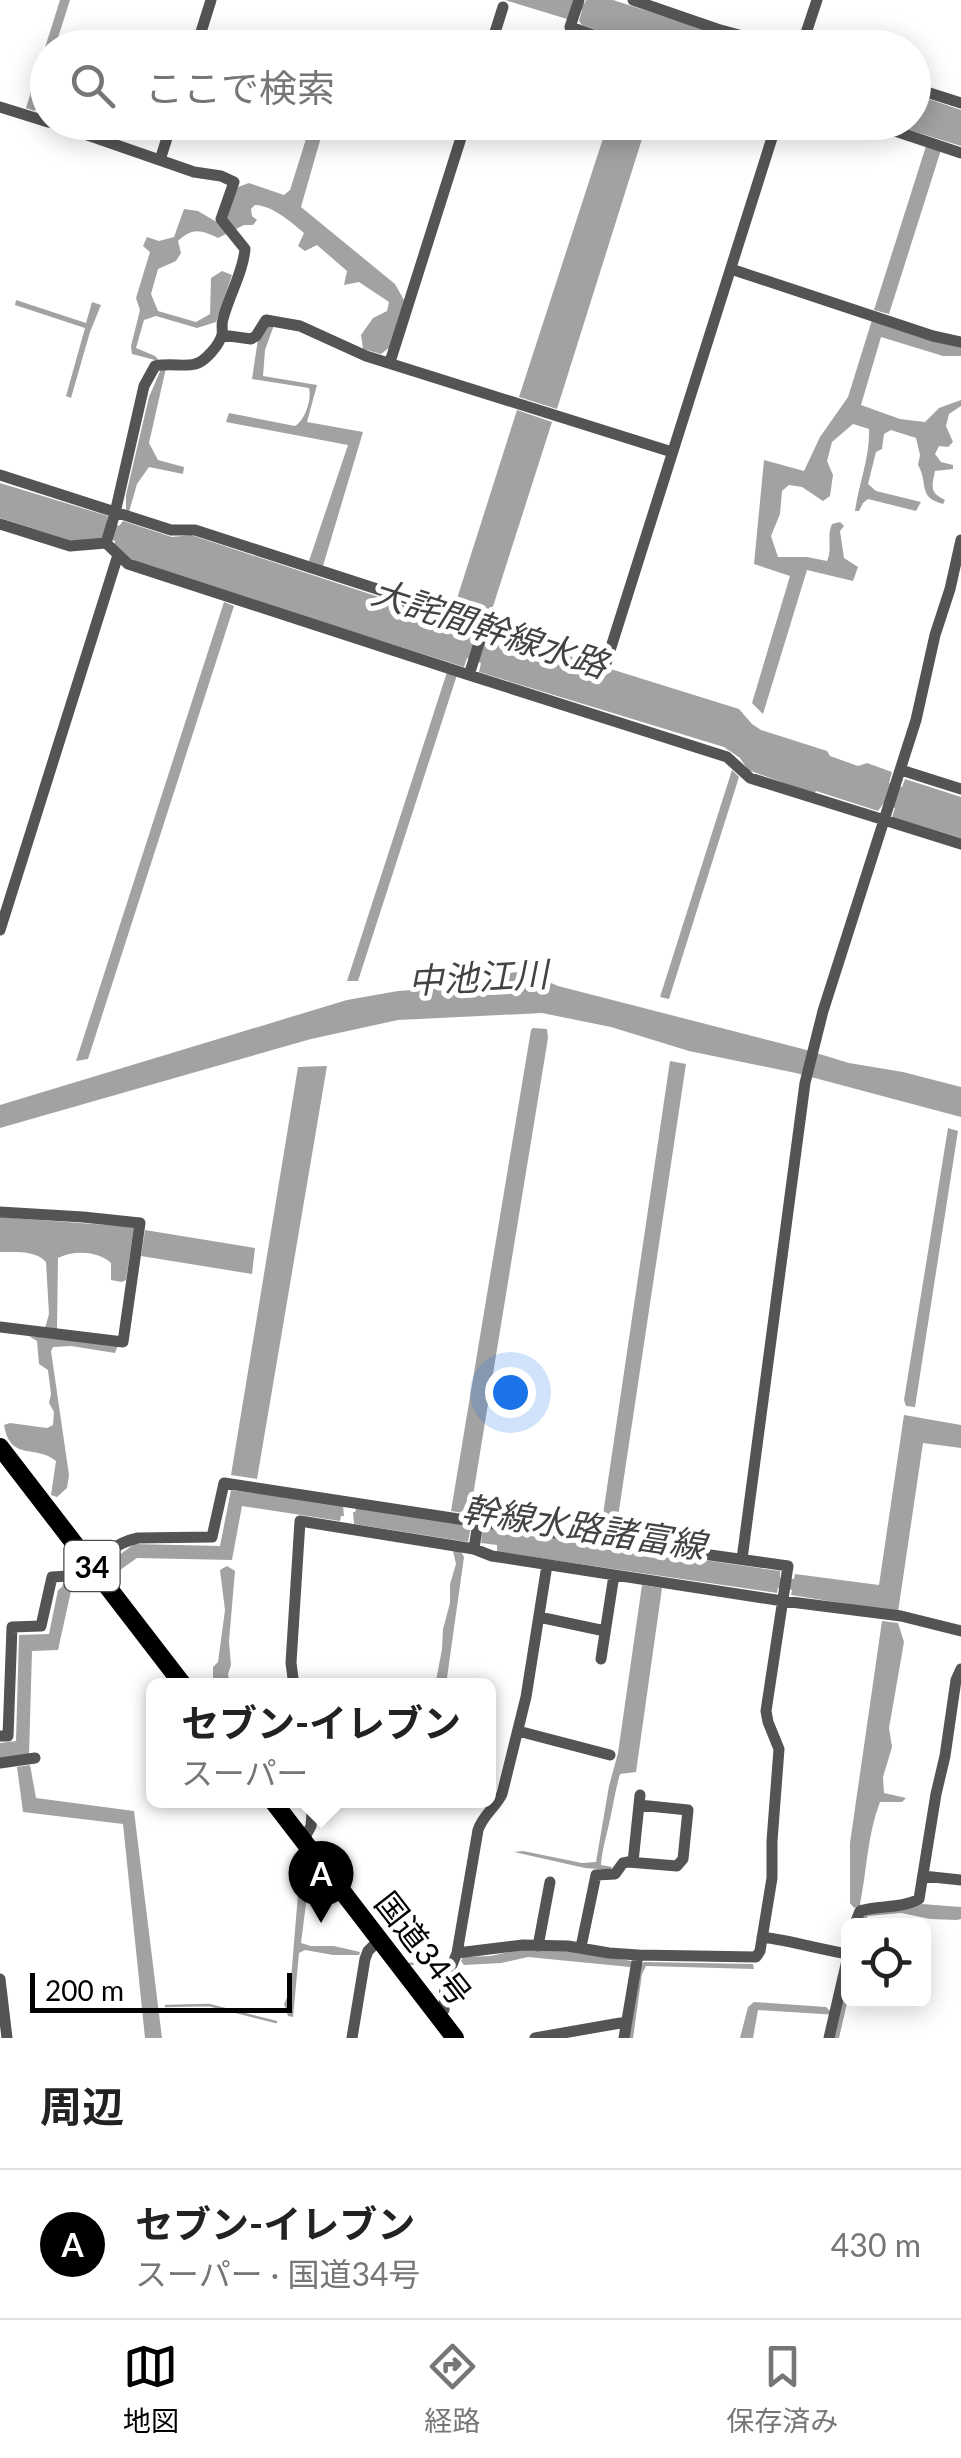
<!DOCTYPE html>
<html lang="ja">
<meta charset="utf-8">
<style>
body{margin:0;font-family:Lato,"Noto Sans JP",sans-serif;background:#f2f2f2;color:#222}
.controls{position:absolute;right:30px;bottom:30px;display:grid;overflow:hidden;border-radius:15px;box-shadow:0 5px 25px #0003}
.controls button{width:90px;height:90px;display:grid;place-items:center;padding:0;border:0;border-bottom:2px solid #e0e0e0;background:#fff;color:#222;font:50px sans-serif}
.scale{position:absolute;left:30px;bottom:25px;width:262px;box-sizing:border-box;padding-left:10px;border:5px solid #000;border-top:0;font-size:28px;line-height:35px;white-space:nowrap;color:#000;-webkit-text-stroke:8px #fff;paint-order:stroke}
.you{position:absolute;left:510px;top:1392px;width:35px;height:35px;margin:-25px;border:8px solid #fff;border-radius:50%;background:#1a73e8;box-shadow:0 0 0 15px #1a73e833}
.badge{display:grid;place-items:center;width:65px;height:65px;border-radius:50%;background:#000;color:#fff;font-size:32px;font-weight:700}
.pin{position:absolute;translate:-50% -82px;filter:drop-shadow(0 2px 5px #0008)}
.pin::after{content:'';position:absolute;top:52px;width:35px;height:30px;background:inherit;clip-path:polygon(0 0,100% 0,50% 100%)}
.popup{position:absolute;left:146px;top:1678px;width:350px;height:130px;box-sizing:border-box;display:grid;place-content:center;border-radius:15px;background:#fff;filter:drop-shadow(0 2px 8px #0005);font-size:32px;white-space:nowrap;color:#767676}
.popup b{font-size:38px;color:#222}
.popup::after{content:'';position:absolute;left:50%;top:100%;margin-left:-20px;border:20px solid transparent;border-top-color:#fff}
.list{margin:0;padding:0;list-style:none}
h2{display:flex;justify-content:space-between;align-items:center;height:130px;margin:0;padding:0 40px;font-size:42px}
h2 small{font-size:32px;font-weight:400;color:#767676}
.list li{display:grid;grid-template-columns:65px 1fr auto;gap:30px;align-items:center;box-sizing:border-box;height:150px;padding:0 40px;border-top:2px solid #e0e0e0}
.list b{display:block;font-size:38px;white-space:nowrap}
.list p{margin:0;font-size:32px;white-space:nowrap;color:#767676}
.list em{font-size:32px;font-style:normal;color:#767676}
.icon{flex:none;width:55px;height:55px;fill:none;stroke:currentColor;stroke-width:2;stroke-linecap:round;stroke-linejoin:round}
.map{position:relative;flex:none;width:961px;height:2038px;overflow:hidden}
.search{position:absolute;background:#fff;box-shadow:0 5px 25px #0003;left:30px;right:30px;top:30px;height:110px;display:flex;align-items:center;gap:25px;box-sizing:border-box;padding:0 35px;border-radius:55px;color:#767676;font-size:38px}
.sheet{height:280px;background:#fff}
nav{display:flex;justify-content:space-around;align-items:center;box-sizing:border-box;height:140px;border-top:2px solid #e0e0e0;background:#fff;font-size:28px;color:#767676}
nav a{display:grid;justify-items:center;gap:5px}
nav .on{color:#000}
.map>svg:first-child{display:block}
</style>
<div class="map">
<svg width="961" height="2038" viewBox="0 0 961 2038">
<rect width="100%" height="100%" fill="#fff"/>
<path fill="#a2a2a2" d="M60,0H70L55,47L48,48L47,71L35,111L26,108Z
M505,0H574L584,4L586,0H613L759,47H649L582,25L579,21L582,10L572,7L567,19Z
M914,94L961,110V146L887,123L914,122Z
M311,123H325L301,207L395,284L404,300L390,347L381,354L363,349L361,335L373,318L387,311L389,302L359,282L344,285L347,271L317,245L305,251L298,246L304,233C290,221 273,206 255,205L251,209L252,216L257,220L253,225H244L218,238C201,230 193,227 178,241L181,253L176,261L158,269L151,294L158,311L196,322L210,314L211,278L222,271L232,275L216,322L197,328L156,316L144,320L136,348L155,356L166,368L149,443L158,460L184,467L183,474L149,467L137,484L129,512L126,510V495L149,397L161,369L155,360L132,354L131,346L140,310L136,298L150,252L143,246L147,237L159,241L174,237L184,209L198,211L220,224L238,187L249,183L284,195L290,190Z
M608,123H647L557,409L519,397Z
M926,146L941,150L889,314L874,310Z
M16,300L86,323L92,302L101,305L90,332L71,398L66,396L85,328L15,305Z
M872,320L961,345V356H943L881,337L861,405L900,419L925,422L939,408L961,400V406L949,414L946,426L953,442L948,447L939,446L935,454L941,462L953,465V469L935,471C932,487 929,492 945,500L943,504C917,497 929,484 918,465L920,455L916,438L891,430L884,434L882,449L876,452L868,484L876,491L921,502L916,511L868,499L863,503L859,511H855C859,483 870,457 869,429L853,424L832,442L827,461L833,475L830,496L823,501L802,487L789,485L782,491L780,514L771,536L778,557H807L827,561C833,548 826,537 832,524L840,522L844,526L840,531L844,558L858,567L853,581L807,570L763,714L752,703L790,576L754,564L764,460L804,471L820,437L848,397Z
M267,324L274,325L265,350L263,376L317,385L307,422L363,432L323,566L309,561L348,445L226,422L229,413L295,426C305,420 312,399 309,388L252,379L258,339Z
M517,410L552,422L489,619L454,608Z
M0,483L108,516L107,521L119,526L123,521L172,537L191,535L476,629L474,636L488,641L492,632L739,709L752,724L761,730L827,751L830,756L858,766L867,763L892,772L889,783L902,787L905,779L961,797V838L892,817L895,808L883,804L878,811L816,791L814,794L748,770L740,758L724,747L479,672L481,663L467,658L464,667L133,562L114,546L115,541L103,537L101,539L72,541L0,518Z
M224,602L234,606L88,1059L76,1061Z
M447,672L457,675L358,981H347Z
M732,770L739,777L669,999L660,997Z
M518,972L537,977L558,986L803,1049L849,1063L903,1072L961,1087V1117L796,1073L689,1051L611,1027L542,1013L398,1020L311,1039L0,1128V1105L347,1000L398,991L484,985L507,973Z
M533,1028L547,1029L548,1038L470,1514L451,1511L531,1030Z
M670,1061L686,1064L615,1537L600,1535Z
M327,1066L257,1479L231,1475L298,1067Z
M948,1128L958,1131L915,1407L906,1406L904,1400Z
M0,1217L134,1227L126,1280L122,1282L111,1280V1263C98,1251 74,1250 58,1258L57,1329L45,1328L49,1314L46,1262C36,1250 15,1252 0,1252Z
M145,1230L255,1248L252,1274L141,1256Z
M29,1336L118,1345L115,1353L71,1346L53,1347L51,1351L69,1475L67,1488L57,1497L51,1495L56,1461C36,1444 10,1462 4,1425L10,1423L47,1428L53,1425L54,1412L49,1403L51,1394L48,1370L39,1364L37,1341Z
M904,1415L961,1425V1448L923,1443L898,1612L791,1595L792,1590L778,1588L777,1593L497,1552V1545L481,1543L483,1528L780,1571V1578L794,1579L795,1574L879,1585Z
M231,1490L343,1505L344,1516H341L340,1521L242,1506L232,1560L137,1558L113,1575L111,1572L107,1575L105,1570L108,1568L106,1565L134,1544L220,1546Z
M357,1507L471,1526L468,1542L354,1524L353,1512H355Z
M460,1550L464,1557L446,1685L435,1686L442,1649L443,1629L450,1603V1584L456,1564L453,1551Z
M227,1566L235,1571L229,1641L231,1665L228,1674L229,1680L237,1685H216L213,1683V1667L218,1662L225,1610L220,1570Z
M93,1578L97,1584L91,1588L74,1587L71,1591L58,1650L32,1651L29,1755L0,1759V1743L16,1741L19,1635L49,1634L58,1590L62,1587L64,1581L89,1582Z
M642,1585L662,1588L636,1772L620,1774C615,1791 613,1807 609,1824C606,1838 602,1850 601,1865L612,1867L610,1870L585,1868L514,1852L523,1851L582,1863L596,1862L609,1786L618,1753Z
M882,1621L898,1623L904,1642L889,1728L892,1747L883,1777L884,1793L906,1798L902,1802H880C867,1836 867,1870 860,1904L866,1912L901,1909L922,1904L961,1907V1919L957,1920L930,1919L901,1913L868,1916L861,1925H858V1906L854,1908L850,1903V1843Z
M30,1765L36,1798L134,1811L162,2038H145L123,1824L23,1812L17,1767Z
M306,1876L309,1880L301,1943L311,1946H334L360,1952L359,1955H333L305,1950L299,1953L293,2017L288,2016L284,2004L290,1991L299,1882Z
M522,1949L579,1951L631,1961L632,1963L640,1965L644,1962L753,1964L754,1969L646,1966L642,1974L633,2038H629L630,1967L528,1957L501,1963L464,1965L461,1961L463,1957L490,1956Z
M848,1969V1999L839,2038H833L838,2015L758,2010L753,2038H740L748,2007L754,2002L826,2007L830,2011Z"/>
<g fill="none" stroke-linecap="round" stroke-linejoin="round">
<path stroke="#a2a2a2" stroke-width="2.5" d="M409,1964L448,1960
M166,2006L209,2005L276,2022"/>
<path stroke="#545454" stroke-width="11" d="M579,0L570,27L632,48
M633,0L717,29L786,48
M196,48L211,0
M490,48L503,7
M801,48L817,0
M914,88L961,103
M0,107L48,122
M50,122L194,172L221,176L234,182L221,219L245,249C243,273 229,295 223,319C221,324 223,329 222,335C219,345 205,362 195,364C185,367 170,363 155,366L144,386L115,513L106,543
M868,122L961,153
M160,160L172,122
M731,269L933,336L961,342
M222,335L251,339L256,336L266,320L300,326L366,356L672,452
M390,362L466,122
M0,475L171,530H195L485,624L469,675L727,757L750,778L961,844
M0,524L70,546L106,543L128,564L469,675
M606,663L777,122
M901,770L961,789
M0,930L118,555
M0,1212L83,1217L140,1223L123,1342L0,1327
M742,1559L805,1083L823,1011L916,720L935,635L950,589L961,540
M539,1617L605,1631
M601,1659L614,1575
M294,1686L291,1663L300,1521L474,1549L492,1556L783,1601L901,1616L961,1631
M518,1731L610,1755
M0,1736H8L12,1627L41,1626L52,1577L86,1575C101,1557 114,1543 138,1538L212,1537L224,1483L478,1522L474,1549
M0,1763L35,1758
M303,1841L311,1826L313,1800
M633,1862L640,1795
M923,1876L961,1880
M854,1926L860,1911C879,1905 901,1909 919,1899L936,1794L945,1756L956,1680L961,1669
M762,1937C792,1941 819,1949 848,1954
M538,1946L550,1882
M581,1947L596,1875L615,1874L623,1863L628,1862L677,1866L683,1859L688,1810L639,1805
M457,1953L523,1945L568,1946L609,1953L638,1955L756,1957L760,1951L772,1878V1841L779,1749L768,1722L766,1711L788,1566L478,1522
M0,1979L7,2038
M438,2015L444,2010L445,1982L457,1953L478,1830C483,1815 495,1808 502,1794L526,1697L547,1565
M352,2038L365,1959L368,1951L379,1940
M535,2038L626,2022
M624,2038L638,1955
M829,2038L848,1956"/>
<path stroke="#000" stroke-width="18" d="M0,1447L184,1686
M272,1800L455,2038"/>
</g>
<g text-anchor="middle" dominant-baseline="central" stroke-width="10" stroke-linejoin="round" paint-order="stroke">
<rect fill="#fff" stroke="#4c4c4c" stroke-width="2.5" x="64.5" y="1541" width="55" height="50" rx="8"/>
<g font-size="30" font-weight="bold" fill="#000">
<text x="92" y="1566">34</text>
</g>
<g font-size="32" fill="#000" stroke="#fff">
<text transform="translate(424 1948) rotate(52)">国道34号</text>
</g>
<g font-size="35" font-style="italic" fill="#434343" stroke="#fff">
<text transform="translate(490 627) rotate(18)">大詫間幹線水路</text>
<text transform="translate(478 976) rotate(-3)">中池江川</text>
<text transform="translate(584 1526) rotate(9)">幹線水路諸富線</text>
</g>
</g>
</svg>
<div class="controls">
<button><svg class="icon" aria-label="locate" viewBox="0 0 24 24"><circle cx="12" cy="12" r="6"/><path d="M12 2v4M12 18v4M2 12h4M18 12h4"/></svg></button>
</div>
<div class="scale">200 m</div>
<div class="you"></div>
<div class="pin badge" style="left:321px;top:1923px">A</div>
<div class="popup"><b>セブン-イレブン</b>スーパー</div>
<div class="search"><svg class="icon" aria-label="search" viewBox="0 0 24 24"><circle cx="10" cy="10" r="6"/><path d="M15 15l6 6"/></svg>ここで検索</div>
</div>
<section class="sheet">
<h2>周辺<small></small></h2>
<ul class="list">
<li><span class="badge">A</span><div><b>セブン-イレブン</b><p>スーパー · 国道34号</p></div><em>430 m</em></li>
</ul>
</section>
<nav>
<a class="on"><svg class="icon" aria-label="map" viewBox="0 0 24 24"><path d="M3 6l6-2 6 2 6-2v14l-6 2-6-2-6 2zM9 4v14M15 6v14"/></svg>地図</a>
<a><svg class="icon" aria-label="directions" viewBox="0 0 24 24"><path d="M12 3l9 9-9 9-9-9zM9 14v-3h6M13 9l2 2-2 2"/></svg>経路</a>
<a><svg class="icon" aria-label="saved" viewBox="0 0 24 24"><path d="M7 4h10v16l-5-4-5 4z"/></svg>保存済み</a>
</nav>
